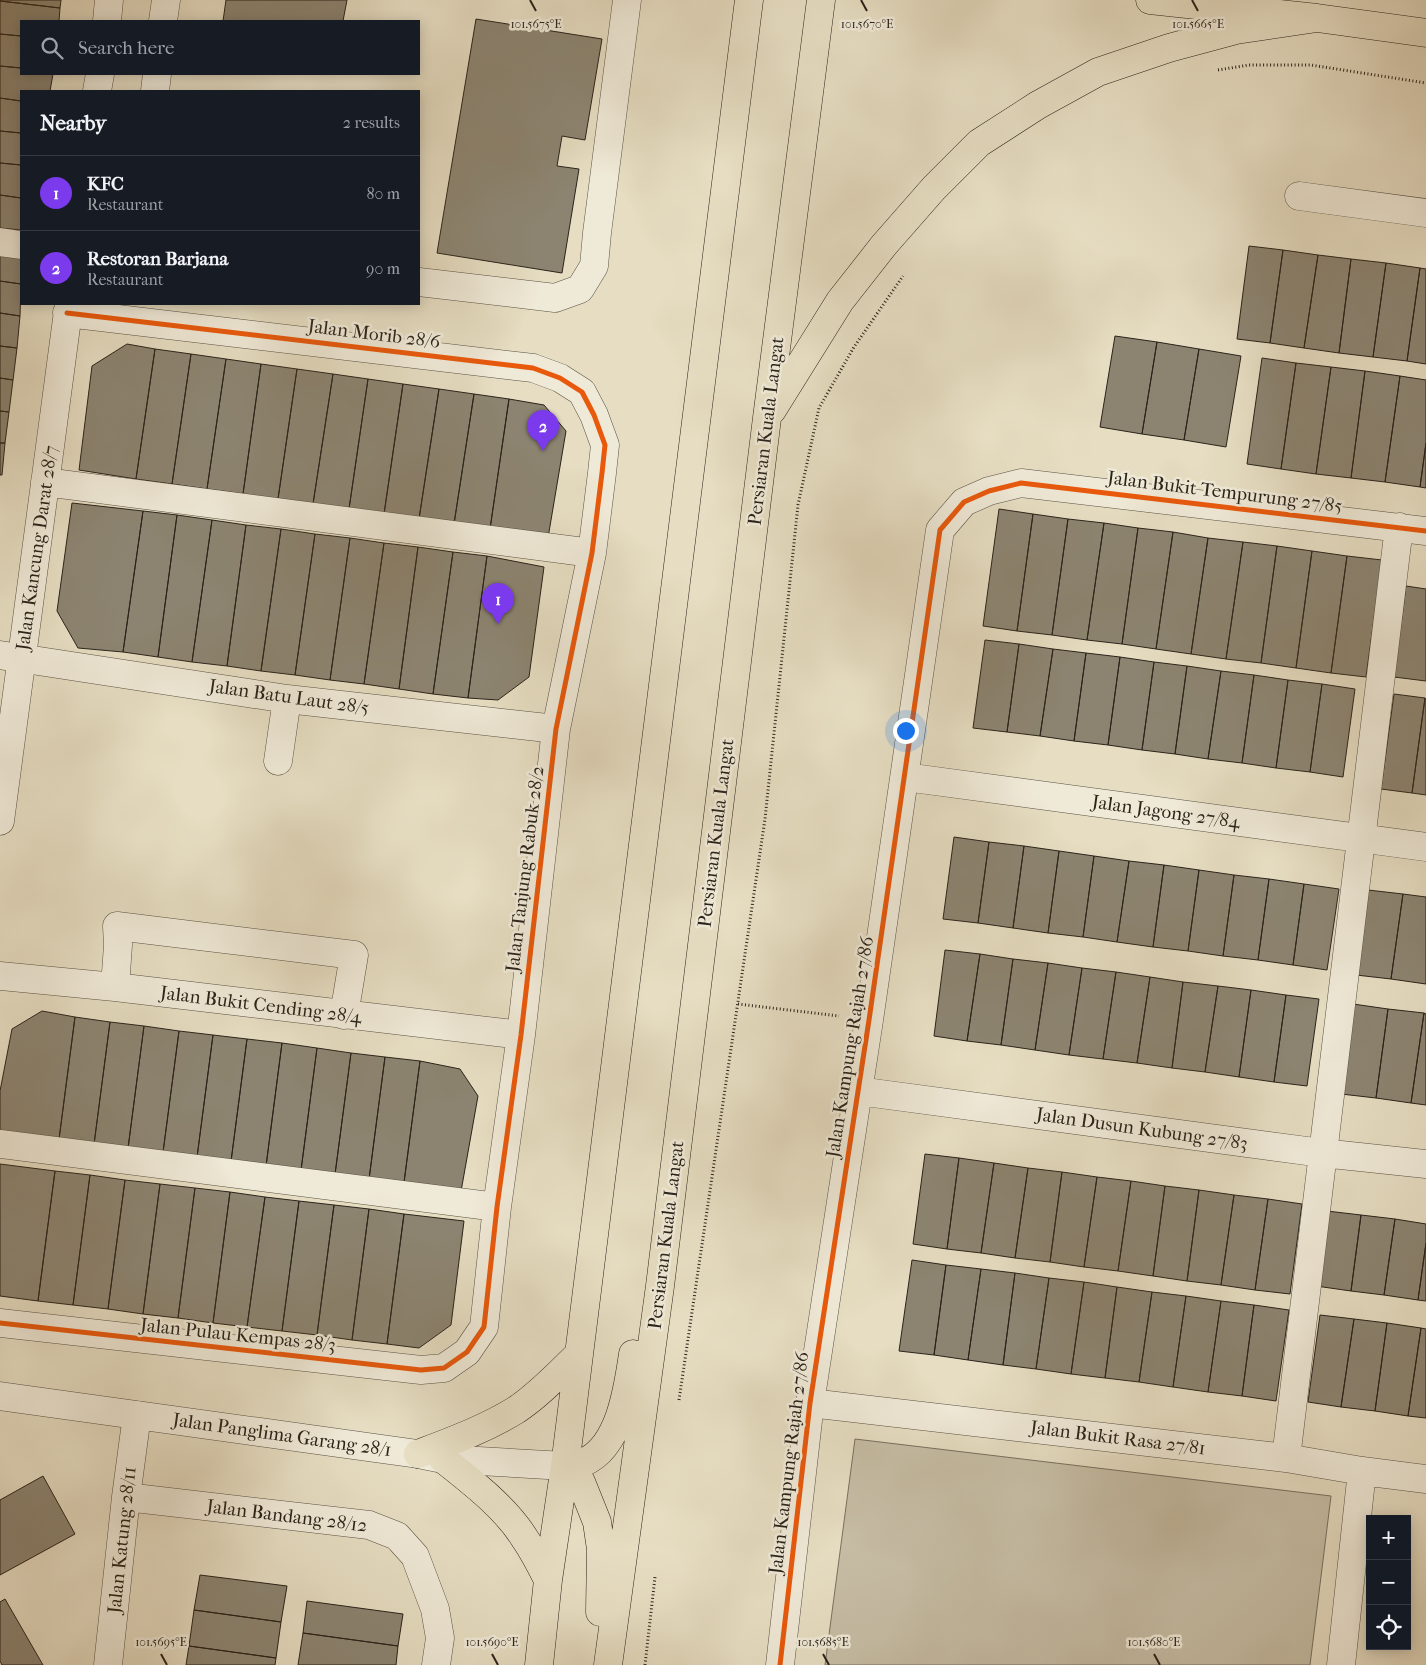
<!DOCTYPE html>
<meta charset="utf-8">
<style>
body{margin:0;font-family:"IM FELL French Canon",serif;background:#242831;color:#f1f3f6}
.controls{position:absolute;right:15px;bottom:15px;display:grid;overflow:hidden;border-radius:0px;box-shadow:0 2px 12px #0003}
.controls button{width:45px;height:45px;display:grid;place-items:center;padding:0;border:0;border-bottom:1px solid #363941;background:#171b24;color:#f1f3f6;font:25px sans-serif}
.you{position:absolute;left:905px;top:730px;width:18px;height:18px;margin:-12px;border:4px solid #fff;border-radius:50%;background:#1a73e8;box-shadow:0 0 0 8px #1a73e833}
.badge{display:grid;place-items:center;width:32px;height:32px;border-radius:50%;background:#7c3aed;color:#fff;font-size:16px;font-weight:700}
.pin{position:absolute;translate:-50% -41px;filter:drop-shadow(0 1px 2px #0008)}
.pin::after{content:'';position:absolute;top:26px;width:18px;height:15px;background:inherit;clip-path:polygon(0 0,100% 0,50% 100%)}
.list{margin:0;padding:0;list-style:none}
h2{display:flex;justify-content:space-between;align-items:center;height:65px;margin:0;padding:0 20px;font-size:21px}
h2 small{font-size:16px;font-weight:400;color:#9ea1a6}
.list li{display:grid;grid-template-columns:32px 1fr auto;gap:15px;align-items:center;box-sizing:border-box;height:75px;padding:0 20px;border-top:1px solid #363941}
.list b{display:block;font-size:19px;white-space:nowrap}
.list p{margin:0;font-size:16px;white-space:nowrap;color:#9ea1a6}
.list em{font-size:16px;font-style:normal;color:#9ea1a6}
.icon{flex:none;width:28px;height:28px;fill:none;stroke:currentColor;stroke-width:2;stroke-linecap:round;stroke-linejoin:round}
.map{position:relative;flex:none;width:1426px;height:1665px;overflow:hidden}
.search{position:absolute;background:#171b24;box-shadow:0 2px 12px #0003;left:20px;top:20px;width:400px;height:55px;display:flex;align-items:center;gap:12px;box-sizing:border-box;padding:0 18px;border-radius:0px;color:#9ea1a6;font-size:19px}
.panel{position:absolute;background:#171b24;box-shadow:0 2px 12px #0003;left:20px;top:90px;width:400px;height:215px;border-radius:0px}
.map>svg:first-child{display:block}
</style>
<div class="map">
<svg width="1426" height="1665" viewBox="0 0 1426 1665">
<rect width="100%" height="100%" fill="#e6ddc2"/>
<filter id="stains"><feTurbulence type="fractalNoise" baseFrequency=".004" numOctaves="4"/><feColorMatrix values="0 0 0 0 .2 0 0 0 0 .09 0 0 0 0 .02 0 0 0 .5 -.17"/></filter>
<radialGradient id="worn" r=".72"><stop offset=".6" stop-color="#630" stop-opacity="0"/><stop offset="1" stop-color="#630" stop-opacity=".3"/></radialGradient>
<path fill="#c6bda5" stroke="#787060" d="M855,1439L1331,1496L1310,1665H825Z"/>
<path fill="#8c8471" stroke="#2a231a" d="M0,0H61L60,8L0,1Z
M226,0H347L343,21H223Z
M0,1L60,8L59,21H21V36L0,34Z
M476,19L602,39L585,140L562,136L557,166L579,169L562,273L437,253Z
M0,34L21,36V68L0,66Z
M0,66L21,68V74H53L50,91H21V101L0,98Z
M0,98L21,101V133L0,131Z
M0,131L21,133V165L0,163Z
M0,163L21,165V198L0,195Z
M0,195L21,198V230L0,228Z
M1249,246L1283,250L1270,343L1237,339Z
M0,249L21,251V284L0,281Z
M1283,250L1318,255L1304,348L1270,343Z
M1318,255L1351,259L1339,353L1304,348Z
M1351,259L1386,263L1373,357L1339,353Z
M1386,263L1420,268L1407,361L1373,357Z
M1420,268L1426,269V364L1407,361Z
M0,281L21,284L20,316L0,313Z
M0,313L20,316L17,348L0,346Z
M1115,336L1157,342L1142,434L1100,427Z
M1157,342L1199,349L1184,440L1142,434Z
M127,344L155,349L136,479L79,470L92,366Z
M0,346L17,348L13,380L0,378Z
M155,349L191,354L172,484L136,479Z
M1199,349L1241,356L1226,447L1184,440Z
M191,354L226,359L207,489L172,484Z
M1262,358L1296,363L1281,469L1247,464Z
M226,359L261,364L243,494L207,489Z
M1296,363L1331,367L1316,474L1281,469Z
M261,364L297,369L278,499L243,494Z
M1331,367L1365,371L1351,478L1316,474Z
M297,369L333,374L313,504L278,499Z
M1365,371L1400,376L1385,482L1351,478Z
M333,374L368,379L349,509L313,504Z
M1400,376L1426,380V443L1420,487L1385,482Z
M0,378L13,380L9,412L0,411Z
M368,379L403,384L384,514L349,509Z
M403,384L439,389L419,519L384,514Z
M439,389L474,394L454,524L419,519Z
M474,394L509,399L490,529L454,524Z
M509,399L544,405L566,431L548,538L490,529Z
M0,411L9,412L5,443H0Z
M0,443H5L2,475H0Z
M1426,443V488L1420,487Z
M72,503L143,511L123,652L78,648L57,611Z
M999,509L1033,514L1017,631L983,626Z
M143,511L177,515L158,657L123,652Z
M1033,514L1068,519L1052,635L1017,631Z
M177,515L212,520L192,662L158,657Z
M1068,519L1104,523L1087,640L1052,635Z
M212,520L246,525L227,666L192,662Z
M1104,523L1138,528L1122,644L1087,640Z
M246,525L281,529L261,671L227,666Z
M1138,528L1173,532L1156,649L1122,644Z
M281,529L315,534L295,675L261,671Z
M1173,532L1208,538L1191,654L1156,649Z
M315,534L350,538L330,680L295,675Z
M350,538L384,543L364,684L330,680Z
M1208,538L1243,542L1226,659L1191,654Z
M1243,542L1277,546L1261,663L1226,659Z
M384,543L418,547L399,689L364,684Z
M1277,546L1312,551L1296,668L1261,663Z
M418,547L453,552L433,694L399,689Z
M1312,551L1347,556L1331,673L1296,668Z
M453,552L487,556L468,698L433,694Z
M487,556L544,567L529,677L498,700L468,698Z
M1347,556L1382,560L1366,677L1331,673Z
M1406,586L1426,589V681L1394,677Z
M985,640L1019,644L1007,732L973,728Z
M1019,644L1053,649L1040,736L1007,732Z
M1053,649L1086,653L1074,741L1040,736Z
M1086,653L1120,657L1108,745L1074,741Z
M1120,657L1154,662L1142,750L1108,745Z
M1154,662L1187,666L1175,754L1142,750Z
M1187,666L1221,671L1208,759L1175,754Z
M1221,671L1254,675L1242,763L1208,759Z
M1254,675L1288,680L1276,768L1242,763Z
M1288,680L1322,684L1310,772L1276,768Z
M1322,684L1355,689L1343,777L1310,772Z
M1394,694L1425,698L1412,793L1381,789Z
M1425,698L1426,699V795L1412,793Z
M954,837L989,842L978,923L943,919Z
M989,842L1024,846L1013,928L978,923Z
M1024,846L1059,851L1048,933L1013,928Z
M1059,851L1094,856L1083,937L1048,933Z
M1094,856L1129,861L1117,942L1083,937Z
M1129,861L1164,865L1153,947L1117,942Z
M1164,865L1199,870L1188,951L1153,947Z
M1199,870L1234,875L1223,956L1188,951Z
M1234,875L1269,879L1258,960L1223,956Z
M1269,879L1304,884L1293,965L1258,960Z
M1304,884L1339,889L1327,970L1293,965Z
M1368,890L1403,894L1391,979L1356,975Z
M1403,894L1426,897V984L1391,979Z
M945,950L980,954L967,1041L934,1036Z
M980,954L1013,959L1001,1045L967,1041Z
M1013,959L1048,963L1035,1050L1001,1045Z
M1048,963L1082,968L1069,1055L1035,1050Z
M1082,968L1116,972L1103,1059L1069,1055Z
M1116,972L1150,977L1137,1063L1103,1059Z
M1150,977L1183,982L1172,1068L1137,1063Z
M1183,982L1218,986L1205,1072L1172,1068Z
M1218,986L1251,990L1239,1077L1205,1072Z
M1251,990L1286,995L1274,1082L1239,1077Z
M1286,995L1319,999L1307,1086L1274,1082Z
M1353,1004L1388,1009L1376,1098L1341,1094Z
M1388,1009L1424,1013L1411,1103L1376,1098Z
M42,1011L75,1017L58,1147L0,1141V1091L12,1029Z
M1424,1013L1426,1014V1105L1411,1103Z
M75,1017L110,1022L93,1152L58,1147Z
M110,1022L144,1026L127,1156L93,1152Z
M144,1026L179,1031L162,1160L127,1156Z
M179,1031L213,1035L196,1165L162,1160Z
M213,1035L247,1039L230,1169L196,1165Z
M247,1039L282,1043L265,1174L230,1169Z
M282,1043L317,1048L300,1178L265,1174Z
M317,1048L351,1053L334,1182L300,1178Z
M351,1053L385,1057L368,1187L334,1182Z
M385,1057L420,1061L403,1190L368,1187Z
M420,1061L460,1069L478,1096L460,1197L403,1190Z
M925,1154L959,1158L947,1249L913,1244Z
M959,1158L994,1163L981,1253L947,1249Z
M994,1163L1028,1168L1015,1258L981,1253Z
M0,1164L55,1171L38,1301L0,1296Z
M1028,1168L1062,1172L1050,1262L1015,1258Z
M55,1171L90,1175L73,1305L38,1301Z
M1062,1172L1097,1177L1084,1267L1050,1262Z
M90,1175L125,1180L108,1309L73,1305Z
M1097,1177L1131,1181L1118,1271L1084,1267Z
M125,1180L160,1184L143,1314L108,1309Z
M1131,1181L1165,1186L1153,1276L1118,1271Z
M160,1184L195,1188L178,1318L143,1314Z
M1165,1186L1199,1190L1187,1281L1153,1276Z
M195,1188L230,1192L213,1323L178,1318Z
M1199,1190L1234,1195L1221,1285L1187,1281Z
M230,1192L265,1197L247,1327L213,1323Z
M1234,1195L1268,1199L1255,1290L1221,1285Z
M265,1197L299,1201L282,1331L247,1327Z
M1268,1199L1302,1204L1290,1294L1255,1290Z
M299,1201L334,1205L317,1335L282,1331Z
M334,1205L369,1209L352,1340L317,1335Z
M369,1209L404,1214L387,1344L352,1340Z
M1327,1211L1361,1215L1351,1291L1316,1286Z
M404,1214L464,1221L451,1325L419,1348L387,1344Z
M1361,1215L1395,1219L1384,1295L1351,1291Z
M1395,1219L1426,1224V1243L1418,1300L1384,1295Z
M1426,1243V1301L1418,1300Z
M912,1260L946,1265L934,1355L899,1351Z
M946,1265L981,1269L968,1360L934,1355Z
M981,1269L1015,1273L1003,1365L968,1360Z
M1015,1273L1049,1278L1036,1369L1003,1365Z
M1049,1278L1084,1282L1071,1374L1036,1369Z
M1084,1282L1117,1287L1105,1378L1071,1374Z
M1117,1287L1152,1292L1139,1382L1105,1378Z
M1152,1292L1186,1296L1173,1387L1139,1382Z
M1186,1296L1221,1301L1208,1392L1173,1387Z
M1221,1301L1254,1305L1242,1396L1208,1392Z
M1254,1305L1289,1310L1276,1401L1242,1396Z
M1320,1315L1354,1319L1341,1407L1308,1402Z
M1354,1319L1387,1323L1375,1411L1341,1407Z
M1387,1323L1421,1328L1408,1416L1375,1411Z
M1421,1328L1426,1329V1418L1408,1416Z
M43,1476L75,1534L0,1575V1500Z
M200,1575L287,1586L281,1622L194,1610Z
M5,1599L43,1665H2L0,1661V1602Z
M307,1601L403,1614L398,1646L303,1633Z
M194,1610L281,1622L276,1658L189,1646Z
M303,1633L398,1646L396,1665H298Z
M189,1646L276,1658L275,1665H186Z"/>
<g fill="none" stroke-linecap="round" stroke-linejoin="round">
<g stroke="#595244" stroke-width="29">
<path id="minor" d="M107,21L109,0
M163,21L166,0
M97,91L100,74
M155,91L157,74
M1299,196L1426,213
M0,242L21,245
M419,282L555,298L580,289L594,266L597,233L627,0
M45,482L592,553
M0,655L287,699L556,729
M278,761L287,699
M905,777L1426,847
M0,821L69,304
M0,976L115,987L521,1035
M115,987L118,945L117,926L354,955L344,1015
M858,1091L1322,1153L1426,1164
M0,1144L497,1207
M0,1323L421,1370L444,1368L467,1352L484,1327L497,1207L521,1035L556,729L592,553L602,473L605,445L594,415L582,392L560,378L533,368L67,313
M0,1396L418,1454L443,1459L565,1466
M810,1403L1286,1458L1362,1471L1426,1479
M1286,1458L1399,527
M126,1497L369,1525L397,1536L415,1556L435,1609L440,1638L436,1665
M108,1665L126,1497L137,1415
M780,1665L810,1403L869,1020L940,530L964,502L989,491L1021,483L1426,531
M1341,1665L1362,1471"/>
</g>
<g stroke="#2a231a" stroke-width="29">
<path id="major" d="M1150,0L1317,18L1426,33
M772,410L840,301L884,245L934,188L979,143L1038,105L1098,72L1169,48L1236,30L1317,18
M418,1454C452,1441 485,1429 516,1410C539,1395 559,1373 579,1354
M443,1459C471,1481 507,1509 525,1539C534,1552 541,1566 548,1580
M565,1466C571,1465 578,1464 584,1462C620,1447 628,1388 633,1354
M565,1466L581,1482L597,1522L601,1549L600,1612
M539,1665L548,1580L565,1466L749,0
M608,1665L660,1286L767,418L821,0"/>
</g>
<path stroke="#2a231a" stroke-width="3" stroke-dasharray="1 2.5" stroke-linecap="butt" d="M1218,70L1249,65H1311L1426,83
M738,1004L839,1016
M679,1400L765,819L798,505L819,408L854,347L903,276
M645,1665L655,1577"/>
<use href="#minor" stroke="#efe9d7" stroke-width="28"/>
<use href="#major" stroke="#e6ddc2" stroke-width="28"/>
<g stroke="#efe9d7" stroke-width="8">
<path id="cycleway" d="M0,1323L421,1370L444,1368L467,1352L484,1327L497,1207L521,1035L556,729L592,553L602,473L605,445L594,415L582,392L560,378L533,368L67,313
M780,1665L810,1403L869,1020L940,530L964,502L989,491L1021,483L1426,531"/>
</g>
<use href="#cycleway" stroke="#e8590c" stroke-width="5"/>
</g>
<path fill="none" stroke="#2a231a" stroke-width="2" d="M530,0L536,11M861,0L867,11M1192,0L1198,11M161,1654L167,1665M492,1654L498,1665M823,1654L829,1665M1154,1654L1160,1665"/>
<g text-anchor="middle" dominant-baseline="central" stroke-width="5" stroke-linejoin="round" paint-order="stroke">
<g font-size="19" fill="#2a231a" stroke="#efe9d7">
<text transform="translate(374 334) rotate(7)">Jalan Morib 28/6</text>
<text transform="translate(766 431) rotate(-83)">Persiaran Kuala Langat</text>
<text transform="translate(1225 492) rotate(7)">Jalan Bukit Tempurung 27/85</text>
<text transform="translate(37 548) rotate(-82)">Jalan Kancung Darat 28/7</text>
<text transform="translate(289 697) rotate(8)">Jalan Batu Laut 28/5</text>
<text transform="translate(1166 812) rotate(8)">Jalan Jagong 27/84</text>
<text transform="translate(716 833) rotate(-83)">Persiaran Kuala Langat</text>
<text transform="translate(525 869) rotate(-83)">Jalan Tanjung Rabuk 28/2</text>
<text transform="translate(261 1005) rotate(7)">Jalan Bukit Cending 28/4</text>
<text transform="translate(850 1047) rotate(-81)">Jalan Kampung Rajah 27/86</text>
<text transform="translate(1142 1129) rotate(8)">Jalan Dusun Kubung 27/83</text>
<text transform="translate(666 1235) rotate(-83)">Persiaran Kuala Langat</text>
<text transform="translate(238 1335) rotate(6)">Jalan Pulau Kempas 28/3</text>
<text transform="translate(282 1435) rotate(8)">Jalan Panglima Garang 28/1</text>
<text transform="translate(1118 1438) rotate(7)">Jalan Bukit Rasa 27/81</text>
<text transform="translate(789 1463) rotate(-83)">Jalan Kampung Rajah 27/86</text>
<text transform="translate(287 1516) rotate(7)">Jalan Bandang 28/12</text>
<text transform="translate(122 1540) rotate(-84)">Jalan Katung 28/11</text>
</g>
</g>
<g font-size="12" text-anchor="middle" fill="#2a231a" stroke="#efe9d7" stroke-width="5" stroke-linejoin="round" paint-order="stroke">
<text x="536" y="28">101.5675°E</text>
<text x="867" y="28">101.5670°E</text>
<text x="1198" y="28">101.5665°E</text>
<text x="161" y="1646">101.5695°E</text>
<text x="492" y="1646">101.5690°E</text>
<text x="823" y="1646">101.5685°E</text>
<text x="1154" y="1646">101.5680°E</text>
</g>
<rect width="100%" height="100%" filter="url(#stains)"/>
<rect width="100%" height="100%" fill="url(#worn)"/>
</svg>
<div class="controls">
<button>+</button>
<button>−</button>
<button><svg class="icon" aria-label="locate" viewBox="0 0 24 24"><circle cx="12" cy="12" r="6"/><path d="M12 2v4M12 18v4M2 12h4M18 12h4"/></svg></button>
</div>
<div class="you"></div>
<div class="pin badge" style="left:498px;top:624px">1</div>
<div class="pin badge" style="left:543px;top:451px">2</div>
<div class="search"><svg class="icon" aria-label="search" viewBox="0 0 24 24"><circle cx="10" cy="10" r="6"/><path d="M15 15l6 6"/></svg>Search here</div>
<section class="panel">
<h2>Nearby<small>2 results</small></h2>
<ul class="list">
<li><span class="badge">1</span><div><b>KFC</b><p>Restaurant</p></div><em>80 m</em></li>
<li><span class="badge">2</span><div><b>Restoran Barjana</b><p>Restaurant</p></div><em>90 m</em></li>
</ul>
</section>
</div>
